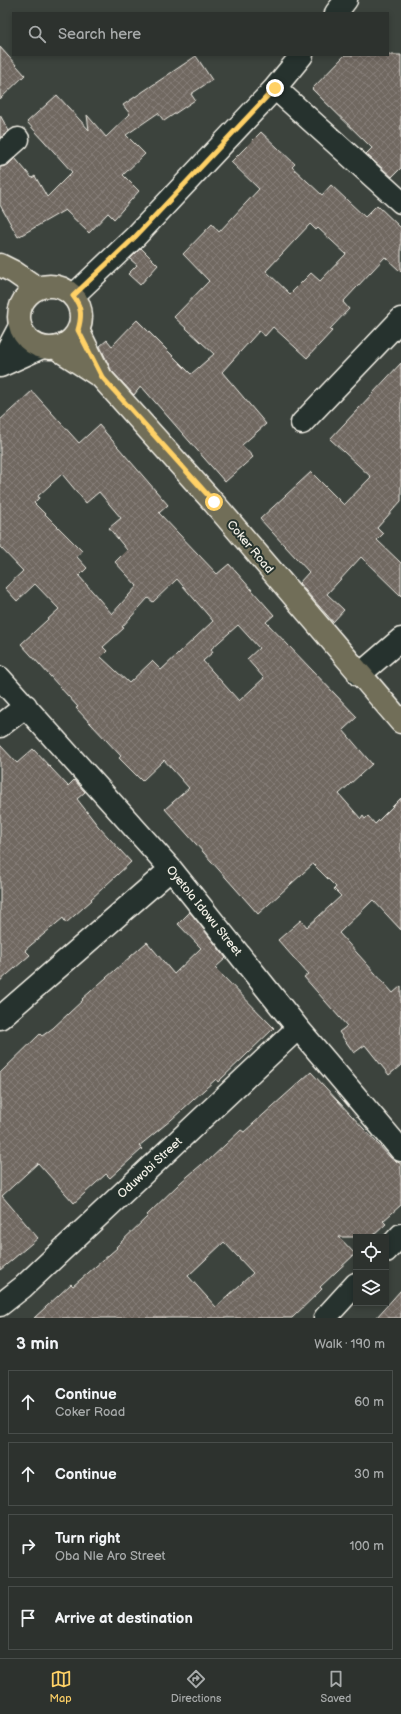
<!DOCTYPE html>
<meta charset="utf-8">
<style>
body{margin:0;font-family:"Balsamiq Sans",sans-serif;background:#393e3a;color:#f1f3f6}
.controls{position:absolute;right:12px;bottom:12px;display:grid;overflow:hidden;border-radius:0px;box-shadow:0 2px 6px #0003}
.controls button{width:36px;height:36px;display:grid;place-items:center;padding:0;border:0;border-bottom:1px solid #484d4a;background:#2d322e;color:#f1f3f6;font:20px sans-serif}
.stop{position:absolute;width:12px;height:12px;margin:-9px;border:3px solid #ffd166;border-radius:50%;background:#fff}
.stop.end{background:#ffd166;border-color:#fff;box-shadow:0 1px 4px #0008}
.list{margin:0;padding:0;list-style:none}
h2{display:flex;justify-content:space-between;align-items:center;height:52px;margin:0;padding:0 16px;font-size:17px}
h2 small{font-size:13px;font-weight:400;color:#a7aaaa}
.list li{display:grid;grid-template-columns:26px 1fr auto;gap:12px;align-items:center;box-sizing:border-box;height:64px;margin:0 8px 8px;padding:0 8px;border:1px solid #484d4a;border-radius:0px}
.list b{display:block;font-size:15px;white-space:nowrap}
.list p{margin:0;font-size:13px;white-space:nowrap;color:#a7aaaa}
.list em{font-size:13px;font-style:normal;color:#a7aaaa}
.icon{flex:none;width:22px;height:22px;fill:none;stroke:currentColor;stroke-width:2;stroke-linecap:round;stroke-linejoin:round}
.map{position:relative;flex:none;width:401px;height:1318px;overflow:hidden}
.search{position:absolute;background:#2d322e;box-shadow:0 2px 6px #0003;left:12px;right:12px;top:12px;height:44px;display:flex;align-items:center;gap:10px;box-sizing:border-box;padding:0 14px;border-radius:0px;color:#a7aaaa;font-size:15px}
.sheet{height:340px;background:#2d322e}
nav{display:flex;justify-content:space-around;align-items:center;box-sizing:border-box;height:56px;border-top:1px solid #484d4a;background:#2d322e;font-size:11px;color:#a7aaaa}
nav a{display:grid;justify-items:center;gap:2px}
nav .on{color:#ffd166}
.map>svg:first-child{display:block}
</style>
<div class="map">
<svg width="401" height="1318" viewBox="0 0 401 1318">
<defs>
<pattern id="building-cross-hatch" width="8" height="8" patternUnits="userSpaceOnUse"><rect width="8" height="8" fill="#706761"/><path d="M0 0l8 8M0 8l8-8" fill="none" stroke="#857d78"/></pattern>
</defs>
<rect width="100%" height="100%" fill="#3c433d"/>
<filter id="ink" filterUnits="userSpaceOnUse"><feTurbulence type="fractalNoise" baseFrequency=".025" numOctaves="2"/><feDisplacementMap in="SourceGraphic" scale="8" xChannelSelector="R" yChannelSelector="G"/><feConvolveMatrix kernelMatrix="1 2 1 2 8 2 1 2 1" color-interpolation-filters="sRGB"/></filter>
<g filter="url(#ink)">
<path fill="url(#building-cross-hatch)" stroke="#f4f1e8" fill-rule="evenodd" d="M0,47L25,75L0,99Z
M345,55H401V168L392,177L366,154L372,148L312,89Z
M196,56L212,80L191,94L195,100L164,121L158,113L126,135L145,154L123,175L139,191L114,219L108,213L89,233L65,210L18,237L0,205V167L8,165L15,158L32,178L35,176L47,197L72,172L27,122L57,95L89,130L87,115L106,137L130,114L123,105Z
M0,115L9,131L0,138Z
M261,132L295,164L292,167L322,195L331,185L365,217L377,205L401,228V272L385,257L343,302L349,309L330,329L332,331L307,358L273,327L265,336L259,331L222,372L266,424L242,445L253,457L225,482L141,386L134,395L111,370L100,346L107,340L112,346L137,320L191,374L214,354L174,317L209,281L183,254L212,224L219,232L259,189L231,162ZM310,224L316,230L318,228L346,254L320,281L311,273L290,294L266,271Z
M141,248L158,265L140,285L128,274L137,265L130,259Z
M401,363V501L377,528L383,534L377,540L401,563V596L361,557L327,594L344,610L333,622L299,583L309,572L260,519L311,472L344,505L371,477L330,439Z
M32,391L79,443L99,425L168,505L159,513L217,574L229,564L274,615L266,622L357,717L343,730L372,764L339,794L361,819L363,816L365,819L368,816L375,824L401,798V930L373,900L339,933L393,993L401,986V1065L389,1075L365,1045L354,1053L339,1032L347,1026L304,977L308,974L278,940L301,920L307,927L341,896L334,889L336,887L313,864L258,914L165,809L189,788L164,760L142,781L119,758L121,756L76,708L78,707L21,644L59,609L35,584L17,601L5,588L23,571L0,547V420ZM62,474L86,503L99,492L121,518L109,528L127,550L115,562L137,586L112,614L79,576L87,568L77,557L82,551L34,503L39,498L38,496ZM177,579L213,621L161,670L152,661L129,683L101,657L107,651L103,647L124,628L122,627L148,598L153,602ZM238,625L259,648L247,659L264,678L239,701L203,661L213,652L211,649Z
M0,745L17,763L33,749L68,786L74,780L85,792L77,799L98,826L131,862L91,899L92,900L66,923L63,918L25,950L30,955L0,981Z
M190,912L226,958L215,968L274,1028L218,1082L216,1079L171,1120L139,1146L142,1149L110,1178L106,1174L74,1203L38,1163L2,1196L38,1238L0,1270V1073L40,1034L42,1036L53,1028L83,1000L82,999L147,942L174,974L201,948L178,924Z
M311,1072L391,1158L401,1164V1205L383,1221L386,1224L372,1237H339L355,1254L320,1287L322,1289L292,1318H34L71,1284L73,1286L117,1248L116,1247L148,1216L147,1215L181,1182L208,1159L209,1160L241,1130L244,1132ZM224,1242L253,1273L216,1307L188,1276Z
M401,1290V1318H376Z"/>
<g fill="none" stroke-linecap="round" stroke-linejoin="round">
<g stroke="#f4f1e8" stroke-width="25">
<path id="minor" d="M336,13L346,0
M275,88L401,202
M0,155L18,139
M73,296L135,237L275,88L302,55
M0,364L20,326
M0,366L40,348
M302,423L401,319
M359,675L401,639
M0,678L171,869L298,1028L401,1150
M0,726L26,706
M0,1018L171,869
M386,1251L401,1235
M0,1305L23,1287L298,1028
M325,1318L356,1284"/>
</g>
<g stroke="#f4f1e8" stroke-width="25">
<path id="major" d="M0,265L14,272L37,288
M19 317a31 31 0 1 1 62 0a31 31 0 1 1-62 0Z
M78,330L101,377
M56,348L101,377L214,503L401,722"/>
</g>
<use href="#minor" stroke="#26332d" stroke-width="22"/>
<use href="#major" stroke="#716e59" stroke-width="22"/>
</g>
</g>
<g fill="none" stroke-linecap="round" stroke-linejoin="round" filter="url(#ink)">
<path stroke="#ffd166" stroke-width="5" d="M214,502L102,377L78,330C82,316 82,307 73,296L135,237L275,88"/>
</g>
<g text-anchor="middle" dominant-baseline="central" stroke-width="4" stroke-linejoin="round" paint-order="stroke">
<g font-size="12" fill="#f4f1e8" stroke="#26332d">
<text transform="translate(250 547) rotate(50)">Coker Road</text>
<text transform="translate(204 911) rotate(51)">Oyetola Idowu Street</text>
<text transform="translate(150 1168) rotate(-43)">Oduwobi Street</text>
</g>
</g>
</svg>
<div class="controls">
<button><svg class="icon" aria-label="locate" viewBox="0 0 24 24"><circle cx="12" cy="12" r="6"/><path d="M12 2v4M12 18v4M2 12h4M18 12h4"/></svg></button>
<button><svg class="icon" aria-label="layers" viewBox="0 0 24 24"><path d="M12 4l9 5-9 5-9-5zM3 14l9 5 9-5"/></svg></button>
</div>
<div class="stop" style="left:214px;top:502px"></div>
<div class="stop end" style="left:275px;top:88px"></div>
<div class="search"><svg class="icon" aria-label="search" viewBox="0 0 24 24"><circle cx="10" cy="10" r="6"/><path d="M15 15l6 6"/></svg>Search here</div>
</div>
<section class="sheet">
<h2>3 min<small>Walk · 190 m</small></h2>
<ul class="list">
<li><svg class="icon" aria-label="ahead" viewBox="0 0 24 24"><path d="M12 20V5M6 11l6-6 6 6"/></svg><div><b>Continue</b><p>Coker Road</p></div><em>60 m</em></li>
<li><svg class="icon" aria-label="ahead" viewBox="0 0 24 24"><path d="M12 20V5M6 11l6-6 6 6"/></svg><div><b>Continue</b></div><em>30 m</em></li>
<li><svg class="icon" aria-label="right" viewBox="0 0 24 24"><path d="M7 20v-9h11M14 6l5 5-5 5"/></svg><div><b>Turn right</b><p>Oba Nle Aro Street</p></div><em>100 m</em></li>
<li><svg class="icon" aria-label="arrive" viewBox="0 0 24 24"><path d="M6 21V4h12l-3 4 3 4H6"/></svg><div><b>Arrive at destination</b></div></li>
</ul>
</section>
<nav>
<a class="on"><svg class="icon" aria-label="map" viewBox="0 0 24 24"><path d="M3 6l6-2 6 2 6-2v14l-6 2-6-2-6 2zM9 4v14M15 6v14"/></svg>Map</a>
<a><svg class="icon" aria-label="directions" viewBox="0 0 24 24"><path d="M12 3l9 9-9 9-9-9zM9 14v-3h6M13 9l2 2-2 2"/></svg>Directions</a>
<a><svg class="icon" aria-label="saved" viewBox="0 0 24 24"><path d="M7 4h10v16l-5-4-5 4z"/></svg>Saved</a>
</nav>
